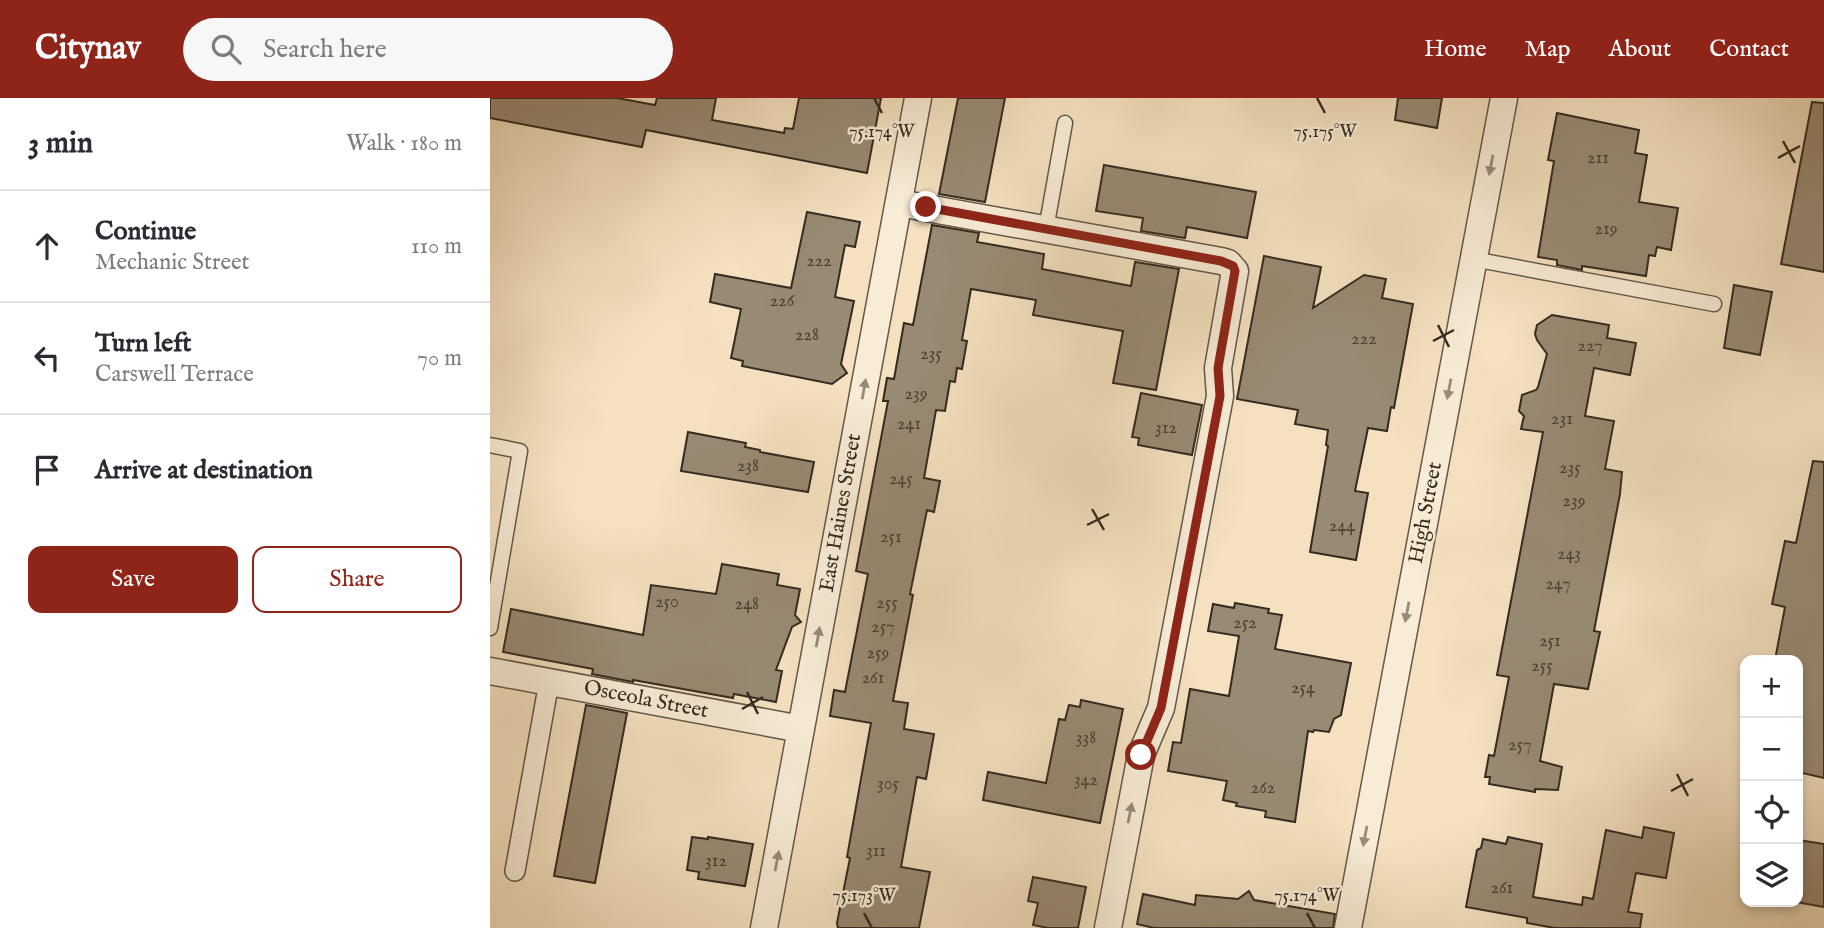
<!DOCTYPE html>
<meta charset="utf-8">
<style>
body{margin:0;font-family:"IM FELL English",serif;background:#f7f7f7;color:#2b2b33}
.controls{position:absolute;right:21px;bottom:21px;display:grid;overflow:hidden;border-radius:14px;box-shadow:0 4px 10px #0003}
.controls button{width:63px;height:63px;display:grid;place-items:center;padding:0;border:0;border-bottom:2px solid #e1e1e2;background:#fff;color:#2b2b33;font:35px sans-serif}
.stop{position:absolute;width:21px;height:21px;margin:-16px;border:5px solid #8f2418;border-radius:50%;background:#fff}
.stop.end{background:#8f2418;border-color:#fff;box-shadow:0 2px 7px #0008}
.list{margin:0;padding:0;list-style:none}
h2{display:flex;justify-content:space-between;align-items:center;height:91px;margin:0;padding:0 28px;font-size:30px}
h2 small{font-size:23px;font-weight:400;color:#7c7c81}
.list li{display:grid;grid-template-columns:46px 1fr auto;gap:21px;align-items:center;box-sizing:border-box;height:112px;padding:0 28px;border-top:2px solid #e1e1e2}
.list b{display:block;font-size:26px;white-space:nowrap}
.list p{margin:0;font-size:23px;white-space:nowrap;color:#7c7c81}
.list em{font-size:23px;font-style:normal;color:#7c7c81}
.actions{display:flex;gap:14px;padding:21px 28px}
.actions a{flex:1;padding:16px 0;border:2px solid #8f2418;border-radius:14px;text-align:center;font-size:24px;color:#8f2418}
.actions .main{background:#8f2418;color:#fff}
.icon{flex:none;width:38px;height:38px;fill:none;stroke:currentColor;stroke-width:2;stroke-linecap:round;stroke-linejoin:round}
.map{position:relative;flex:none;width:1334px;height:830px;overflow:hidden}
header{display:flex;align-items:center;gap:42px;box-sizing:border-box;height:98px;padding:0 35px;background:#8f2418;color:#fff}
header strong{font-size:33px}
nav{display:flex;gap:38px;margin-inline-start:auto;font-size:24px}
.search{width:490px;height:63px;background:#f7f7f7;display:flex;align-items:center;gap:18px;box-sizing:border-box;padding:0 24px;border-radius:38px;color:#7c7c81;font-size:26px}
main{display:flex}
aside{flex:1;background:#fff}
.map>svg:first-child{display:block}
</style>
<header>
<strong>Citynav</strong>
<div class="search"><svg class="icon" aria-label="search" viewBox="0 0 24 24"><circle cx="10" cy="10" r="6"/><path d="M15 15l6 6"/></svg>Search here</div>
<nav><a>Home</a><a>Map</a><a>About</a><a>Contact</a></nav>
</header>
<main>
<aside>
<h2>3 min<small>Walk · 180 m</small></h2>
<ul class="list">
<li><svg class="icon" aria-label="ahead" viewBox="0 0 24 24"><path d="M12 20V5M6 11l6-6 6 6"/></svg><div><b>Continue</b><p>Mechanic Street</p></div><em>110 m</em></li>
<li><svg class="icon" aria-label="left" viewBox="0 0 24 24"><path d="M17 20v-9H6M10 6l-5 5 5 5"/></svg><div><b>Turn left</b><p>Carswell Terrace</p></div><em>70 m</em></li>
<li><svg class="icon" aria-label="arrive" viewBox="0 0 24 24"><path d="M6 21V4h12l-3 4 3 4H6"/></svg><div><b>Arrive at destination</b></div></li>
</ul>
<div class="actions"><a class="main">Save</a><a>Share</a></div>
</aside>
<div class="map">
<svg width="1334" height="830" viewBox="0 0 1334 830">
<rect width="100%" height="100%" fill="#f5e1c0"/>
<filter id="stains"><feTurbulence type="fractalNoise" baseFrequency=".00286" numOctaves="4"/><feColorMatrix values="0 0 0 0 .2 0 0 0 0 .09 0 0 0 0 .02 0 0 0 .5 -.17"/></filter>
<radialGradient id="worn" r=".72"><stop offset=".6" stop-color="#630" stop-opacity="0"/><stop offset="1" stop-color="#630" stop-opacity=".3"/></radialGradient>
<path fill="#988a73" stroke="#342b20" stroke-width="2" d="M0,0H127L165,7L167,0H226L222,22L294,35L295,30L303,31L309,0H391L377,75L156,32L152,49L0,20Z
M468,0H515L495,104L449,96Z
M908,0H952L947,30L905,22Z
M1322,4L1334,5V174L1291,166Z
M1067,15L1149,32L1145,55L1157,57L1149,104L1188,110L1181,152L1167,149L1165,158L1159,157L1156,178L1092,168V172L1067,167V162L1048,159L1064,63L1058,62Z
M614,67L766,94L757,140L697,129L695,140L651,133L653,120L606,113Z
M317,114L370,124L365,149L355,147L345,199L364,203L351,266L357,275L342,286L252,268L253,263L241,260L251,211L220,204L225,176L301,190Z
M442,127L489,135L487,144L554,156L552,171L641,188L645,164L689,171L666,292L623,285L633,233L543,217L546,202L481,191L472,242L477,243L472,271L467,270L465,284L460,283L455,313L446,312L434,380L450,383L444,414L437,412L420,496L423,497L403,603L418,605L414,631L444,636L436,681L427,679L411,769L440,774L429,830H348L347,825L360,760L357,759L381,625L340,618L344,592L355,594L378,476L366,473L398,303H393L397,280L404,281L414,225L423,227Z
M774,158L831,169L823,210L874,177L896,181L892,200L923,206L904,310L901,309L897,333L878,330L865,393L878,395L866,462L820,454L838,348L836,347L838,332L805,326L808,312L747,301Z
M1244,187L1282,194L1270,257L1234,250Z
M1062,217L1119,227L1117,240L1146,245L1140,277L1104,270L1095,318L1124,323L1115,371L1132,374L1130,396L1104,533L1110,534L1098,591L1064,586L1050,663L1072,669L1068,692L1045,691V694L999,686L1000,679H995L999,657L1004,658L1019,579L1007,577L1053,334L1031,331L1034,318L1029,313L1032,297L1046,292L1048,289L1057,256L1047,242L1045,236L1047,227Z
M651,295L712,307L702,357L648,347L649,340L642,339Z
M198,334L256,345L255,349L270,352V354L324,364L318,394L191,373Z
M1323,363L1334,364V680L1308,674V562H1285L1295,509L1282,506L1295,443L1306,445Z
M232,466L289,476L287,487L310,491L305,517L311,524L302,529L286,572L292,573L286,604L244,596L243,600L143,582V584L102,576L103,571L13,554L21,511L153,537L161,487L226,496Z
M745,505L779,511L778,515L792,517L785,551L861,565L851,617L844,621L839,634L824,632L823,634L818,633L805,724L775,719L776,713L746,708L747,705L733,702L737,683L678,673L683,644L691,645L700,591L739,598L749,538L718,533L723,506L744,510Z
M591,602L633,611L610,725L493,702L498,674L556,685L569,621L575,622L579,607L590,609Z
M96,607L137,615L105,785L64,778Z
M1154,729L1184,735L1176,780L1146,775L1138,814L1152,816L1150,830H1065L1037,825V820L976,809L987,752L991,750L993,741L1016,746L1018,739L1052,746L1043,799L1092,807L1093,799L1103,801L1116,732L1152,740Z
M202,739L218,741V739L263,746L255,788L208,781L209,774L197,772Z
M1308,742L1334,746V809L1306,804H1308Z
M543,779L596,789L588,830H558L543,827L548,805L538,803Z
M759,793L764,802L845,816L843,830H664L647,826L653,796L705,807L706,797L748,801Z"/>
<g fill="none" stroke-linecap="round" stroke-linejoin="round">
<g stroke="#645848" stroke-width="17">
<path id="service" d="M556,131L575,25
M983,161L1224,206
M0,347L30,353L0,530"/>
</g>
<g stroke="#645848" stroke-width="22">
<path id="pedestrian" d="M25,773L59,584"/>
</g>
<g stroke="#645848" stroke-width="29">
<path id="minor" d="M409,105L731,163L738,165L745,173L728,270L730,298L671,610L651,657L618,830
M0,573L311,631
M274,830L428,0
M858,830L1014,0"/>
</g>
<use href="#service" stroke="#f8ecd6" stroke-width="14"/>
<use href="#pedestrian" stroke="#f8ecd6" stroke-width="19"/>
<use href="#minor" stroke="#f8ecd6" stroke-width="26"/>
</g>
<defs><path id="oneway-solid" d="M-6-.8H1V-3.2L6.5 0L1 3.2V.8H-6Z" transform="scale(1.75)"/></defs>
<g fill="#968c7b">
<use href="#oneway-solid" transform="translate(1001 67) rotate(101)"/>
<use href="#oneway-solid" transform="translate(374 291) rotate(-80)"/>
<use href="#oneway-solid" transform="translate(959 291) rotate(101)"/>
<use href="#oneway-solid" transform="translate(917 514) rotate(101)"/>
<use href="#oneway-solid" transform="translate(328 539) rotate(-80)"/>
<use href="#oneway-solid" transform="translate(640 715) rotate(-79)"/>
<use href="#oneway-solid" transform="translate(875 738) rotate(101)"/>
<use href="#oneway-solid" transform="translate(287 763) rotate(-79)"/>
</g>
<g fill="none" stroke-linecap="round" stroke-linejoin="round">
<path stroke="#8f2418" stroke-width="9" d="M436,109L731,163L743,168L745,173L728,270L730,298L671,610L651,657"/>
</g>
<path fill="none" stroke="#342b20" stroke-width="2.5" d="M384,0L392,15M827,0L835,15M1293,43L1305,65M1288,60L1310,48M948,227L959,249M943,243L964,232M602,411L614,432M597,427L619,416M257,594L268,616M252,611L273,599M1187,676L1198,698M1181,693L1203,681M374,815L382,830M817,815L825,830"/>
<g text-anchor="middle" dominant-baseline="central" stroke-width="5" stroke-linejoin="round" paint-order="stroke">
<g font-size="18" fill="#4d4335">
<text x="1108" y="60">211</text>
<text x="1116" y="131">219</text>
<text x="329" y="163">222</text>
<text x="292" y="203">226</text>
<text x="317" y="237">228</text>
<text x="874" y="241">222</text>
<text x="1100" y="248">227</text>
<text x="441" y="256">235</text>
<text x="426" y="296">239</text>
<text x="1072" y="321">231</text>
<text x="419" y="326">241</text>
<text x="676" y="330">312</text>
<text x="258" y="368">238</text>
<text x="1080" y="370">235</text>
<text x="411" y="381">245</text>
<text x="1084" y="403">239</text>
<text x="852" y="428">244</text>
<text x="401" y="439">251</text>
<text x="1079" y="456">243</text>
<text x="1068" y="486">247</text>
<text x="177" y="504">250</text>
<text x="397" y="505">255</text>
<text x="257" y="506">248</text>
<text x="755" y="525">252</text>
<text x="393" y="529">257</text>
<text x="1060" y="543">251</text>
<text x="388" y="555">259</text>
<text x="1052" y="568">255</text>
<text x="383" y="580">261</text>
<text x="813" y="590">254</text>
<text x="596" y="640">338</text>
<text x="1030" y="647">257</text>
<text x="596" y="682">342</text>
<text x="398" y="686">305</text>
<text x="773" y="690">262</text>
<text x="386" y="753">311</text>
<text x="226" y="763">312</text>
<text x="1012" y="790">261</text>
</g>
<g font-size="21" fill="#342b20" stroke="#f8ecd6">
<text transform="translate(351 415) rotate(-80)">East Haines Street</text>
<text transform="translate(936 415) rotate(-79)">High Street</text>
<text transform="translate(156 602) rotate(11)">Osceola Street</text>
</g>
</g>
<g font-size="18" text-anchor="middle" fill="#342b20" stroke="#f8ecd6" stroke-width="5" stroke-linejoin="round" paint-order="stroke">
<text x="392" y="39">75.174°W</text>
<text x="835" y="39">75.175°W</text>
<text x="374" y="803">75.173°W</text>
<text x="817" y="803">75.174°W</text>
</g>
<rect width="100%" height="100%" filter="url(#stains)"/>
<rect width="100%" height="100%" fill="url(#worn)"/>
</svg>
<div class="controls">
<button>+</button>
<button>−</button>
<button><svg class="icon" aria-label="locate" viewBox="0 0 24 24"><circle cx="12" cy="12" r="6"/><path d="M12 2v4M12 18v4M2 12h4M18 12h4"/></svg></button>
<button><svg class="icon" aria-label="layers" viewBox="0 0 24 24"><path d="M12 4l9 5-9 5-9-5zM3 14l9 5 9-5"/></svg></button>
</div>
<div class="stop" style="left:651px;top:657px"></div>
<div class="stop end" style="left:436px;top:109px"></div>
</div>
</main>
